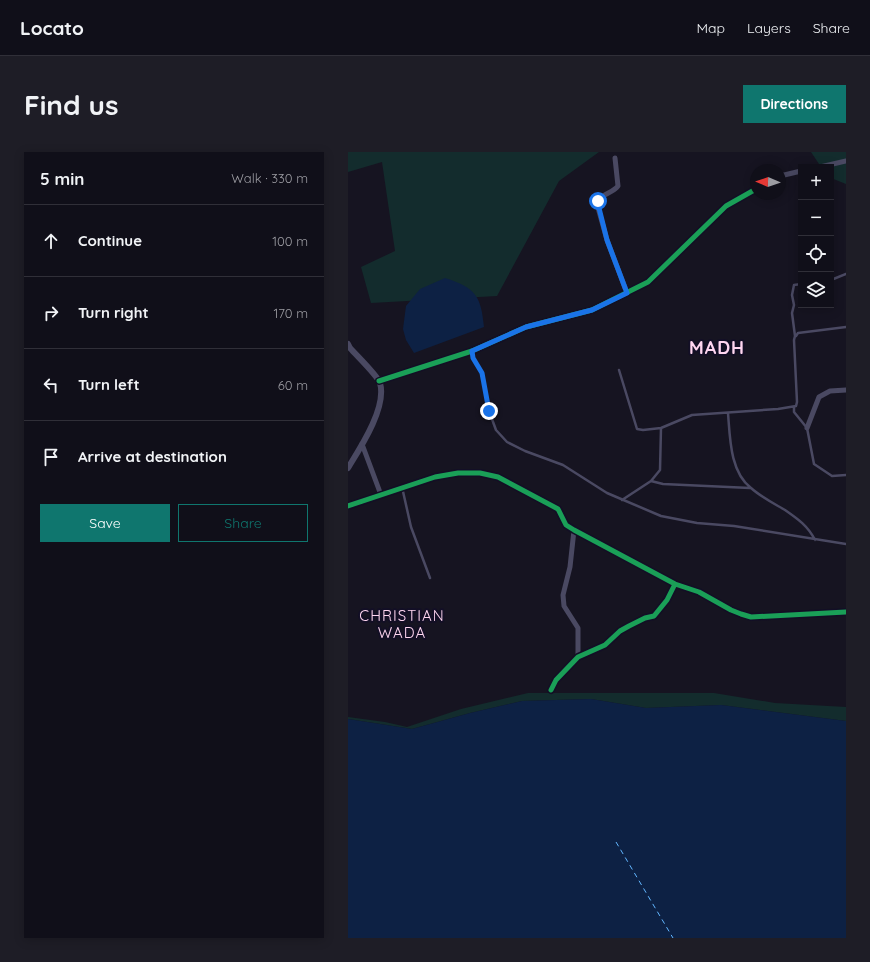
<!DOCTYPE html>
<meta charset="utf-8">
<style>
body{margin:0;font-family:Quicksand,sans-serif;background:#1e1d26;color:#f1f3f6}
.controls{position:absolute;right:12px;top:12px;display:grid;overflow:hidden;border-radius:0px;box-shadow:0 2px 10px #0003}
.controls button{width:36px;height:36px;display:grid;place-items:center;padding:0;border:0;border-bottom:1px solid #302f38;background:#100f19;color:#f1f3f6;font:20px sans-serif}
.compass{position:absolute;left:402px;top:12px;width:36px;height:36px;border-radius:50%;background:#100f19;box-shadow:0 2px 10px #0003;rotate:272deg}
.stop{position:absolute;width:12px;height:12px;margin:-9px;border:3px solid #1a73e8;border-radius:50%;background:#fff}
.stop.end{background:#1a73e8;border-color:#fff;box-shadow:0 1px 4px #0008}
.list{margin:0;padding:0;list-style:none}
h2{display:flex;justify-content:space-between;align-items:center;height:52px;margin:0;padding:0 16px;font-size:17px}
h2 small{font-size:13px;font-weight:400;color:#9c9ca2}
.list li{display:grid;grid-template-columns:26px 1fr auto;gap:12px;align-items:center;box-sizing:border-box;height:72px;padding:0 16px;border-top:1px solid #302f38}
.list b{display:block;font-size:15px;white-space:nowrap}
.list em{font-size:13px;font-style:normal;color:#9c9ca2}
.actions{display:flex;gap:8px;padding:12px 16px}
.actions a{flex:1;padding:9px 0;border:1px solid #0f766e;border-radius:0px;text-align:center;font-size:14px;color:#0f766e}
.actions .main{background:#0f766e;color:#fff}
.icon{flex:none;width:22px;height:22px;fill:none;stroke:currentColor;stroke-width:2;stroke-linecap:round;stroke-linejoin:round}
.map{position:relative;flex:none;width:498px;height:786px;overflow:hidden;border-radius:0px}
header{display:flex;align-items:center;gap:24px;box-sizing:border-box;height:56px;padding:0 20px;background:#100f19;border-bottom:1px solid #302f38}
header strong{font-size:19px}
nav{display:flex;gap:22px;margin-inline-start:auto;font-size:14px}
.intro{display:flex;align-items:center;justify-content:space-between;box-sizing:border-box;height:96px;padding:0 24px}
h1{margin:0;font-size:28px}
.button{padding:10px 18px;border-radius:0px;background:#0f766e;color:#fff;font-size:14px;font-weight:700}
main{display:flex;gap:24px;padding:0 24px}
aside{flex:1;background:#100f19;border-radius:0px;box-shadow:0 2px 10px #0003}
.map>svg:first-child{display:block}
</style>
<header>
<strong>Locato</strong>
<nav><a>Map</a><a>Layers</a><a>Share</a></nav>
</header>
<div class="intro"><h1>Find us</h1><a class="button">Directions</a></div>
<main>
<aside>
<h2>5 min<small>Walk · 330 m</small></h2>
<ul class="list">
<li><svg class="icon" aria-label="ahead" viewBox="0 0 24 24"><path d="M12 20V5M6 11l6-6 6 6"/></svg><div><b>Continue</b></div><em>100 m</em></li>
<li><svg class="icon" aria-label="right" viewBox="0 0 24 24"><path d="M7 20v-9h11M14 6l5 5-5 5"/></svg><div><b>Turn right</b></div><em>170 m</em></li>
<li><svg class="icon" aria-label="left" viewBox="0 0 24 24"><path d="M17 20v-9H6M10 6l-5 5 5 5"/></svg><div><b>Turn left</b></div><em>60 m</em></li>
<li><svg class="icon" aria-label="arrive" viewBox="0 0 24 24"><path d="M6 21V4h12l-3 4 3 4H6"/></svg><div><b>Arrive at destination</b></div></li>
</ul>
<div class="actions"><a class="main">Save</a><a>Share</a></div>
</aside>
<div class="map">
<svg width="498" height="786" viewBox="0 0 498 786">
<rect width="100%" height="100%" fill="#161421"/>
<path fill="#132c2d" d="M0,0H251L211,29L149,144L23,151L13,115L47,99L34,10L0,20Z
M463,0H498V32L483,26V15H473Z
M180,541H366L427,551L498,555V569L373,553L298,556L243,547L174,549L122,561L64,577L0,567V565L37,570L59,575L113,557Z"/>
<path fill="#0d2144" d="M97,126C128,136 133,144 136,175L66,201L58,188L55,177L58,154L72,137Z
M243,547L298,556L373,553L498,569V786H0V567L64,577L122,561L174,549Z"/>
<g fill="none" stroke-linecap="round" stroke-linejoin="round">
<path stroke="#62b6ff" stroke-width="1" stroke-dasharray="5 4" stroke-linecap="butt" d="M268,690L325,786"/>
<path stroke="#4a4962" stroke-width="2.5" d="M483,128L498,122
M448,184L450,181L498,175
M124,199L125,206L134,221L141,259L148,278L159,290L177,299L215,313L259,341L313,364L349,371L386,374L498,392
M271,218L289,277L295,278L313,276L344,263L430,257L448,254L449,250L446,188L447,184L444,161L446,153L444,143L446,133L453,132
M446,255V260L459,276L466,312L484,324L498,323
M380,261C382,286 382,320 403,336C413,345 425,351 437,358C450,367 460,374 467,388
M303,329L315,332L402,336
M54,335L63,375L82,426
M274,348L303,329L312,318L313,276"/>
<path stroke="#4a4962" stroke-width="5" d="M267,6L270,34C264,42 251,42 249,52L259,88L279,141
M472,15L498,9
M432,24L453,19
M31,229L124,199L178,175L244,158L300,130L378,54L408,37
M459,276L471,245L482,239L498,238
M14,292L33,343
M0,354L87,325L110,321H132L150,325L210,357L218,373L226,378L327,432L351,440L383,458L393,462L403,465L498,460
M226,378L222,415L215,443L216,454L230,476V505
M203,538L208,528L230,505L257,493L272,479L281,474L297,466L306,464L319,448L327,432"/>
<path stroke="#4a4962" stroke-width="6" d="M0,192L2,196C8,203 29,223 32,231C39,255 13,295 0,316"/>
<g stroke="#130f26" stroke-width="8">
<path id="cycleway" d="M31,229L124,199L178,175L244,158L300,130L378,54L408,37
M0,354L87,325L110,321H132L150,325L210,357L218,373L226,378L327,432L351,440L383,458L393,462L403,465L498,460
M203,538L208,528L230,505L257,493L272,479L281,474L297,466L306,464L319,448L327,432"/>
</g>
<use href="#cycleway" stroke="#1a9f57" stroke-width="5"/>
</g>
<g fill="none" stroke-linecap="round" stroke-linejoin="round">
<path stroke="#1a73e8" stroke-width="5" d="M141,259L134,221L125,206L124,199L178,175L244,158L279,141L259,88L250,52V49"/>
</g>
<g text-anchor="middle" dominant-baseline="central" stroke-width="4" stroke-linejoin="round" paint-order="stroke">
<g font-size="15" letter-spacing="1" fill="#ffd6f0" stroke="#130f26">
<text x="54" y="463">CHRISTIAN<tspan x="54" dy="17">WADA</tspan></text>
</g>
<g font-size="18" font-weight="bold" letter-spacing="1" fill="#ffd6f0" stroke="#130f26">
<text x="369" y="195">MADH</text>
</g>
</g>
</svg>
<div class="controls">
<button>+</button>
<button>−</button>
<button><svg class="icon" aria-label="locate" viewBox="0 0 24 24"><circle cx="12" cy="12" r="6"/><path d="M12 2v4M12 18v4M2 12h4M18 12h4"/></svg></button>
<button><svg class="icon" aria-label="layers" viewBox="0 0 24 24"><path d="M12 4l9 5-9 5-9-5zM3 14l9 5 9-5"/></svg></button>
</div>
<svg class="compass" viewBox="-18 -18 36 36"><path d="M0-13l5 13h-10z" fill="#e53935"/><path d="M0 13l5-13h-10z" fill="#9c9ca2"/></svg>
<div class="stop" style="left:250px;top:49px"></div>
<div class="stop end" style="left:141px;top:259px"></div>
</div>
</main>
